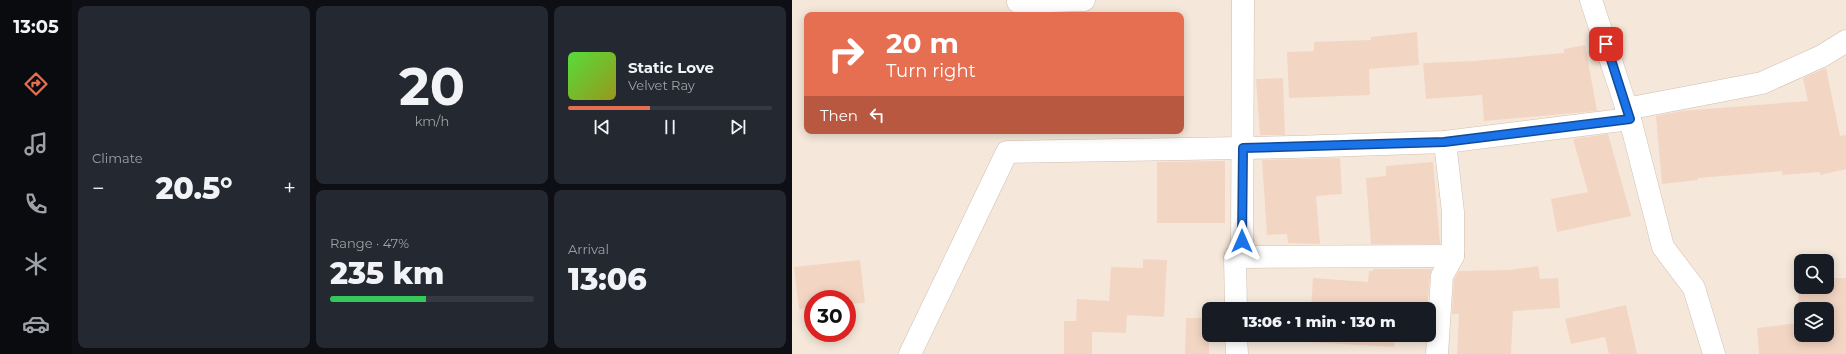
<!DOCTYPE html>
<meta charset="utf-8">
<style>
:root{--surface:#171b24;--page:#242831;--text:#f1f3f6;--muted:#9ea1a6;--line:#363941;--accent:#e76f51}
body{margin:0;font-family:Montserrat,sans-serif;background:var(--page);color:var(--text);height:100vh;display:flex;flex-direction:column;font-size:15px;white-space:nowrap}
*{box-sizing:border-box;margin:0}
p{font-size:13px;color:var(--muted)}
.icon{flex:none;width:22px;height:22px;fill:none;stroke:currentColor;stroke-width:2;stroke-linecap:round;stroke-linejoin:round}
.map{position:relative;flex:1;overflow:hidden}
.sheet{display:flex;flex-direction:column;gap:6px;padding:6px;background:#0d0f14;width:720px}
.sheet>*{flex:none}
.top-card{position:absolute;left:12px;top:12px;width:380px;height:122px;border-radius:8px;box-shadow:0 2px 10px #0003;background:#e76f51;color:#fff;overflow:hidden}
.controls{position:absolute;left:1002px;top:254px;display:grid;gap:8px}
.controls a{display:grid;place-items:center;width:40px;height:40px;border-radius:8px;background:var(--surface);box-shadow:0 2px 10px #0003;font-size:20px}
.speed{position:absolute;left:12px;top:290px;display:flex;gap:8px;font-size:20px;font-weight:700;text-align:center}
.speed>*{display:grid;place-content:center;width:52px;height:52px;border-radius:50%;background:var(--surface);box-shadow:0 2px 10px #0003;line-height:1}
.speed .limit{border:6px solid #d22;background:#fff;color:#111}
.pin{position:absolute;display:grid;place-items:center;width:34px;height:34px;color:#fff;margin:-17px;border-radius:8px;box-shadow:0 2px 6px #0006}
.me{position:absolute;width:44px;margin:-22px;rotate:0deg;stroke-linejoin:round;filter:drop-shadow(0 0 3px #0008)}
.turn{display:flex;align-items:center;gap:14px;height:84px;padding:0 16px;font-size:18px}
.turn .icon{width:52px;height:52px;stroke-width:2.5}
.turn b{display:block;font-size:28px;line-height:34px}
.then{display:flex;align-items:center;height:38px;padding:0 16px;background:#0003;gap:8px;font-size:15px}
.big{font-size:30px;font-weight:800;line-height:1.1}
.sheet .tile{flex:1;display:flex;flex-direction:column;justify-content:center;gap:6px;min-width:0;padding:0 14px;border-radius:8px;background:var(--page)}
.sheet .dial{align-items:center;gap:0}
.dial b{font-size:52px;line-height:1}
.song{display:flex;align-items:center;gap:12px}
.cover{width:48px;height:48px;border-radius:6px;background:linear-gradient(135deg,hsl(110 70% 55%),hsl(60 70% 35%))}
.played{height:4px;border-radius:2px;background:linear-gradient(90deg,var(--accent) 40%,var(--line) 40%)}
.keys{display:flex;justify-content:space-around;direction:ltr}
.heat{display:flex;justify-content:space-between;align-items:center;font-size:22px;direction:ltr}
.charge{height:6px;border-radius:3px;background:linear-gradient(90deg,#34c759 47%,var(--line) 0)}
.sheet .tiles{flex:1;display:grid;gap:6px;grid-template-columns:repeat(3,1fr)}
.tile:first-child{grid-row:span 2}
.trip{position:absolute;left:410px;top:302px;width:234px;height:40px;border-radius:8px;background:var(--surface);box-shadow:0 2px 10px #0003;font-weight:800;line-height:40px;text-align:center}
main{display:flex;flex:1;min-height:0}
.tabs{display:flex;flex-direction:column;width:72px;justify-content:space-around;align-items:center;background:#090b0e;color:var(--muted)}
.tabs .icon{width:28px;height:28px}
.tabs .active{color:var(--accent)}
.tabs b{font-size:18px;color:var(--text)}
.map>svg:first-child{display:block}
</style>
<main>
<nav class="tabs">
<b>13:05</b>
<svg class="icon active" aria-label="directions" viewBox="0 0 24 24"><path d="M12 3l9 9-9 9-9-9zM9 14v-3h6M13 9l2 2-2 2"/></svg>
<svg class="icon" aria-label="music" viewBox="0 0 24 24"><path d="M9 18V5l10-2v13"/><circle cx="6" cy="18" r="3"/><circle cx="16" cy="16" r="3"/></svg>
<svg class="icon" aria-label="phone" viewBox="0 0 24 24"><path d="M5 4h4l2 5-3 2q2 4 5 5l2-3 5 2v4C11 20 4 13 5 4z"/></svg>
<svg class="icon" aria-label="climate" viewBox="0 0 24 24"><path d="M12 3v18M4 7l16 10M4 17L20 7"/></svg>
<svg class="icon" aria-label="car" viewBox="0 0 24 24"><path d="M5 17H2v-5l4-1 3-4h7l3 4 3 1v5h-3M9 17h6M6 11h13"/><circle cx="7" cy="17" r="2"/><circle cx="17" cy="17" r="2"/></svg>
</nav>
<section class="sheet">
<div class="tiles">
<div class="tile"><p>Climate</p>
<div class="heat"><a>−</a><b class="big">20.5°</b><a>+</a></div>
</div>
<div class="tile dial"><b>20</b><p>km/h</p></div>
<div class="tile">
<div class="song"><i class="cover"></i><div><b>Static Love</b><p>Velvet Ray</p></div></div>
<div class="played"></div>
<div class="keys"><svg class="icon" aria-label="previous" viewBox="0 0 24 24"><path d="M18 5L8 12l10 7zM5 5v14"/></svg><svg class="icon" aria-label="pause" viewBox="0 0 24 24"><path d="M8 5v14M16 5v14"/></svg><svg class="icon" aria-label="next" viewBox="0 0 24 24"><path d="M6 5l10 7-10 7zM19 5v14"/></svg></div>
</div>
<div class="tile"><p>Range · 47%</p><b class="big">235 km</b><div class="charge"></div></div>
<div class="tile"><p>Arrival</p><b class="big">13:06</b></div>
</div>
</section>
<div class="map">
<svg width="1054" height="354" viewBox="0 0 1054 354">
<rect width="100%" height="100%" fill="#fdf6ec"/>
<!-- residential -->
<path fill="#f5e8da" fill-rule="evenodd" d="M0,0h1054v354h-1054zM15,15h374v116h-374zM1009,261h26v26h-26zM21,299h34v34h-34zM417,309h220v26h-220zM1009,309h26v26h-26z"/>
<!-- building -->
<g fill="#f3d5c3" fill-rule="evenodd">
<path d="M625,32l2,33 -50,4 1,26 -81,3 -2,-46 27,-1v-9l57,-2v-3z"/>
<path d="M793,45l12,66 -113,10 -2,-26 -56,4 -3,-36 51,-2 90,-8v-4z"/>
<path d="M1034,68l14,68 6,-1v34l-26,6v-3l-38,3v-4l-84,7v2l-36,4 -6,-68 25,-5 127,-10 -5,-23z"/>
<path d="M491,78l2,57h-25l-4,-56z"/>
<path d="M816,134l23,82 -74,16 -6,-33 37,-7 -15,-53z"/>
<path d="M548,158l2,36 -26,2 4,48 -32,-1 -1,-9 -20,1 -5,-75z"/>
<path d="M433,161v62h-68v-61z"/>
<path d="M641,162l7,82h-69l-5,-66 20,-2v-10z"/>
<path d="M351,259l24,1 -3,57 -37,-2 -1,18 -34,-1v22h-28v-33h12l1,-22 32,2 2,-34 32,1z"/>
<path d="M68,260l5,43 -18,1v-5h-34v9l-14,1 -5,-42z"/>
<path d="M746,266l2,13 18,-1 2,30 -47,3 -2,43h-54l2,-40h-7l2,-34 5,-9 50,-1z"/>
<path d="M581,269h59l-2,6 -3,34h-116l2,-31 55,4 1,-11h4z"/>
<path d="M1007,277h2v10h26v-9h19v76h-87l-2,-26 41,-5zM1009,309h26v26h-26z"/>
<path d="M834,305l11,49h-28l-4,-17 -34,7 -6,-25z"/>
<path d="M394,318h23v36h-24z"/>
<path d="M517,335h86l-1,12 -85,-5z"/>
</g>
<g fill="none" stroke-linecap="round" stroke-linejoin="round">
<!-- minor casing -->
<g stroke="#d1beb0" stroke-width="23">
<g id="minor">
<path d="M799,0l39,119 33,128 31,41 20,66"/>
<path d="M226,2l66,-2"/>
<path d="M834,109l136,-26 60,-27 24,-15"/>
<path d="M450,256l1,-256"/>
<path d="M444,309l-1,-52 218,-1"/>
<path d="M444,335l1,19"/>
<path d="M118,354l97,-202 287,-5 151,-5 185,-23"/>
<path d="M645,354l5,-78 11,-20v-44l-8,-70"/>
</g>
</g>
<!-- minor -->
<use href="#minor" stroke="#fff" stroke-width="22"/>
</g>
<g fill="none" stroke-linecap="round" stroke-linejoin="round">
<!-- route casing -->
<g stroke="#114b97" stroke-width="10">
<path id="route" d="M450,241l1,-93 201,-6 186,-23 -24,-75"/>
</g>
<!-- route -->
<use href="#route" stroke="#1a73e8" stroke-width="7"/>
</g>
</svg>
<div class="controls">
<a><svg class="icon" aria-label="search" viewBox="0 0 24 24"><circle cx="10" cy="10" r="6"/><path d="M15 15l6 6"/></svg></a>
<a><svg class="icon" aria-label="layers" viewBox="0 0 24 24"><path d="M12 4l9 5-9 5-9-5zM3 14l9 5 9-5"/></svg></a>
</div>
<div class="speed"><div class="limit">30</div></div>
<div class="pin" style="left:814px;top:44px;background:#d93025"><svg class="icon" aria-label="arrive" viewBox="0 0 24 24"><path d="M6 21V4h12l-3 4 3 4H6"/></svg></div>
<svg class="me" style="left:450px;top:241px" viewBox="-20 -20 40 40"><path d="M0-17L14 15 0 8-14 15z" fill="#1a73e8" stroke="#fff" stroke-width="4"/></svg>
<div class="trip">13:06 · 1 min · 130 m</div>
<div class="top-card">
<div class="turn"><svg class="icon" aria-label="right" viewBox="0 0 24 24"><path d="M7 20v-9h11M14 6l5 5-5 5"/></svg><div><b>20 m</b>Turn right</div></div>
<div class="then">Then<svg class="icon" aria-label="left" viewBox="0 0 24 24"><path d="M17 20v-9H6M10 6l-5 5 5 5"/></svg></div>
</div>
</div>
</main>
